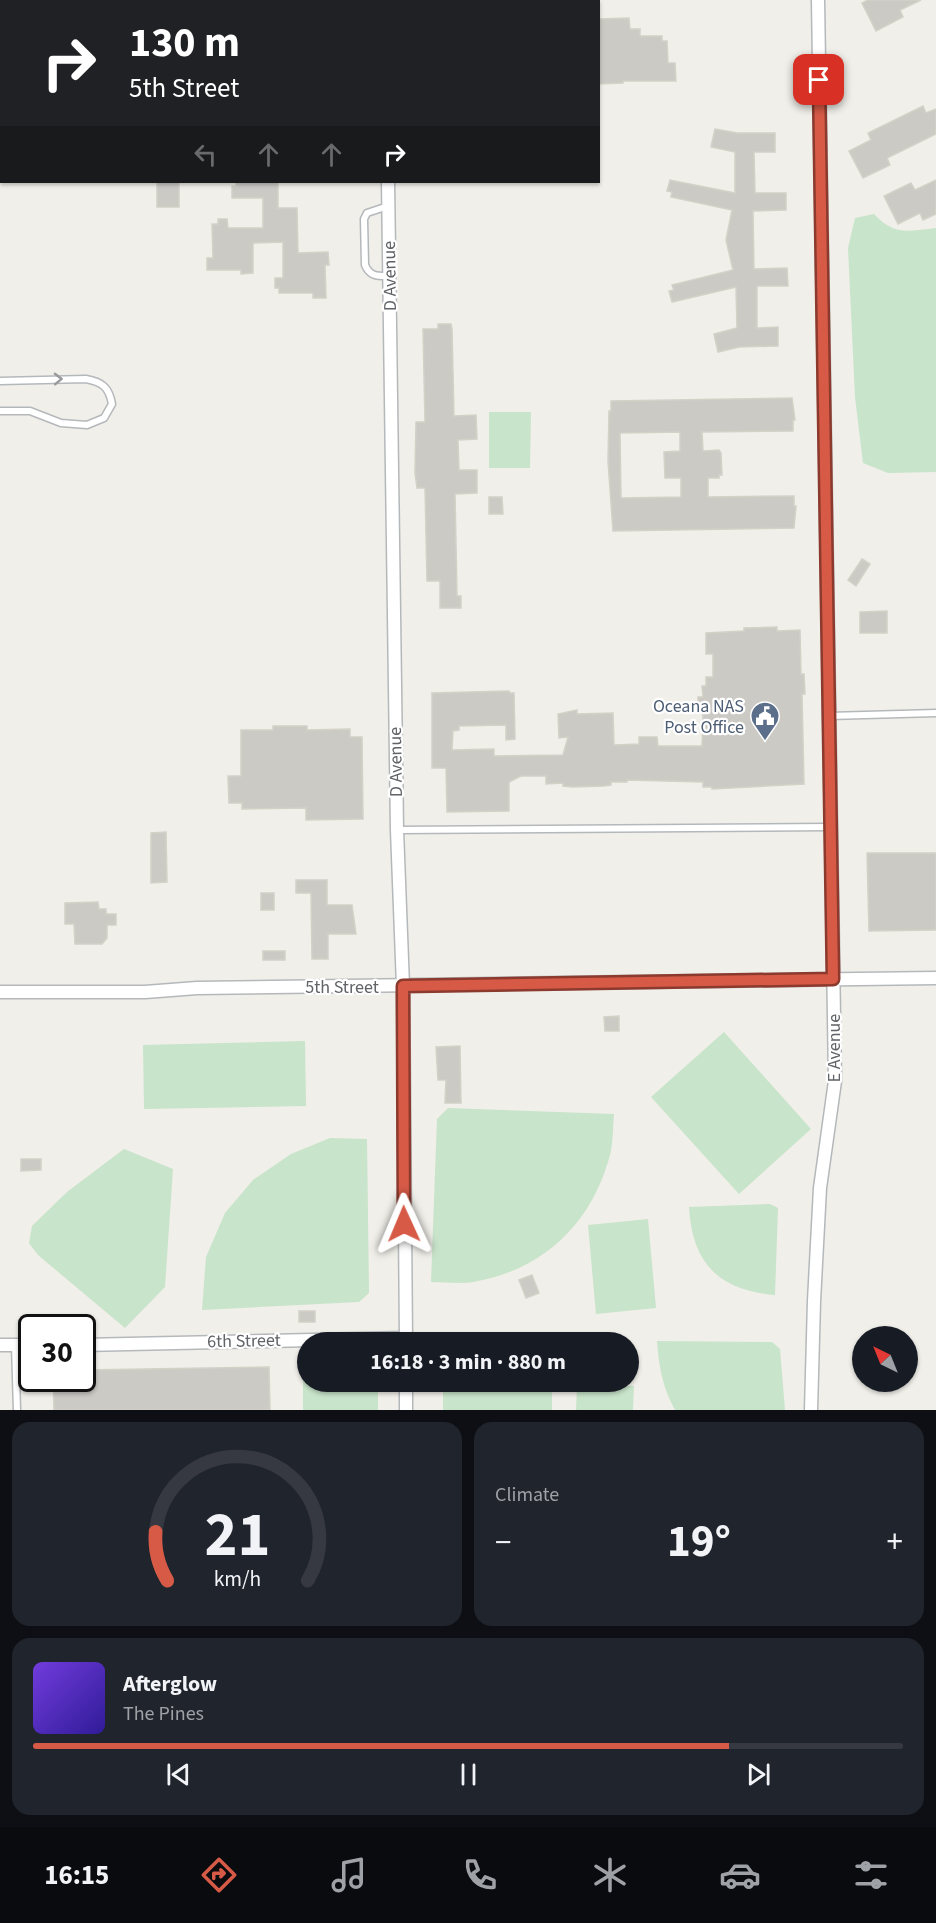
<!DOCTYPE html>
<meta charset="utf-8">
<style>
:root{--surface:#171b24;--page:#20242c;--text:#f1f3f6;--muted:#9ea1a6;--line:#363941;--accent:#d75a47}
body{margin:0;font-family:"Source Sans 3",sans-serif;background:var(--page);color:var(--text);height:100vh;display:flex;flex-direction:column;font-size:22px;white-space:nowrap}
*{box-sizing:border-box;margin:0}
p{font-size:20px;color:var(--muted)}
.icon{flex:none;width:33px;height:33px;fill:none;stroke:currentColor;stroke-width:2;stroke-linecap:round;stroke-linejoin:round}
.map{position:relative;height:1410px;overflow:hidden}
.side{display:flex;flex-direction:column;gap:12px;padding:12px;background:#0d0f14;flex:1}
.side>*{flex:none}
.guide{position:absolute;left:0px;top:0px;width:600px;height:183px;box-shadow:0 2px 4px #0004;background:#202124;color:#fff;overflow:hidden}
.needle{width:39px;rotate:317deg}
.tools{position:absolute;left:852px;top:1326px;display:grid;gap:12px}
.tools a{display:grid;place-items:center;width:66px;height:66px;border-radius:50%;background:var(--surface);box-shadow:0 2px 4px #0004;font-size:30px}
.speed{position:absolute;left:18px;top:1314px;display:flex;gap:12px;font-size:30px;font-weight:700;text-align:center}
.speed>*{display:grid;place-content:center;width:78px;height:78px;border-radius:50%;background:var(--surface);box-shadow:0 2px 4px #0004;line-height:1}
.speed .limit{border:3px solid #111;border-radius:9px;background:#fff;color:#111}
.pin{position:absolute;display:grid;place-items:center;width:51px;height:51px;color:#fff;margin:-26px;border-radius:12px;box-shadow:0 3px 9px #0006}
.me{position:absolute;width:66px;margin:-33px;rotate:359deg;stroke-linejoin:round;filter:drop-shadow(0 0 4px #0008)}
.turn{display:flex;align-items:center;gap:21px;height:126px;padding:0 30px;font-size:27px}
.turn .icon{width:78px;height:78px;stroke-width:2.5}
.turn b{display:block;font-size:42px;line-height:51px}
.lanes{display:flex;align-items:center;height:57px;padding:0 30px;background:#0003;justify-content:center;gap:30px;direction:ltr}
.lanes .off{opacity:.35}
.big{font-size:45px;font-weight:700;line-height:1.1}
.side .card{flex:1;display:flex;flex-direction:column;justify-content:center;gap:9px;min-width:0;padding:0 21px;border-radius:18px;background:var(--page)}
.side .dial{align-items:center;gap:0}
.dial svg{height:156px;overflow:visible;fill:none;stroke:var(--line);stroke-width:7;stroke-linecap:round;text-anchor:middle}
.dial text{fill:var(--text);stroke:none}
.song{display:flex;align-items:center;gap:18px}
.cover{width:72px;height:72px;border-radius:9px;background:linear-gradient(135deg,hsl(260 70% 55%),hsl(250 70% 35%))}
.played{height:6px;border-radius:3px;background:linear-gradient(90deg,var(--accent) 80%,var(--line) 80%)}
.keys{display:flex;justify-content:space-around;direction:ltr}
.heat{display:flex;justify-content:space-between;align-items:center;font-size:33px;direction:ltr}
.side .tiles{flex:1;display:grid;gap:12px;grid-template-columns:1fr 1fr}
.card:last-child{grid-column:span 2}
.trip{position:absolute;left:297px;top:1332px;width:342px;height:60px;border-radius:30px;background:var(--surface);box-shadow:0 2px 4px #0004;font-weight:700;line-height:60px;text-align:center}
.dock{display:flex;height:96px;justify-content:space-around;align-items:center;background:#090b0e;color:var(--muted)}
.dock .icon{width:42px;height:42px}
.dock .selected{color:var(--accent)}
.dock b{font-size:27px;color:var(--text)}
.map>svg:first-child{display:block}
</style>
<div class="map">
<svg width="936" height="1410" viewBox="0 0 936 1410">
<rect width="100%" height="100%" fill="#f0efe9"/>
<!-- green -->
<g fill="#c8e4ca">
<path d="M874,214c20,22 35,17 62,14v244l-48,1 -25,-10 -8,-66 -7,-149 7,-30z"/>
<path d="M489,412h42l-1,56h-41z"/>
<path d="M724,1032l87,97 -72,65 -88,-97z"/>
<path d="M305,1041l1,65 -162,3 -1,-64z"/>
<path d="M448,1108l166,6c-1,12 -1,25 -3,37 -17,70 -66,119 -138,131 -13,2 -29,0 -42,0l6,-163z"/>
<path d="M330,1138l37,1 2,154 -10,9 -157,8 4,-53 19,-44 28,-33 38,-26z"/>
<path d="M124,1149l49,20 -8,118 -40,41 -87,-73 -9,-12 3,-17 35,-34z"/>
<path d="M770,1204l8,4 -3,87c-57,-5 -83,-32 -86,-88z"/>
<path d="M648,1219l8,89 -60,6 -8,-89z"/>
<path d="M657,1341l115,1 8,7 5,61h-110c-13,-24 -16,-43 -18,-69z"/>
<path d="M303,1373h4l1,9h70v28h-75z"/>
<rect x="443" y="1382" width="109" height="28"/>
<path d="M577,1385l57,1 -1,24h-57z"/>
</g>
<!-- building -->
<g fill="#cccac5" stroke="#d4d1c7" stroke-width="1.5" fill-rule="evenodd">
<path d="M868,0h53l-21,10 3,7 -27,14 -14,-28z"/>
<path d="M629,18l1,11h10v7h22v5h5l1,22h7l1,18h-53v2l-25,1 1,-65z"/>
<path d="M923,106l3,7 10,-4v25l-49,24 3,7 -27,13 -14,-27 22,-11 -3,-7z"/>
<path d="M715,129l22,4h38v19h-21l1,41h31v17l-33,1 1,58 33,-1 1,18h-31v42l21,-1v19l-39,1 -21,5 -4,-18 23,-6 -1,-41 -64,15 -3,-11 5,-1 -2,-5 61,-15 -7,-30 6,-30 -61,-13 1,-5 -5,-1 3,-11 65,13v-41l-24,-5z"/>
<path d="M936,180v34l-13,6 -3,-7 -22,11 -14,-28 27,-13 4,7z"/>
<rect x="157" y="182" width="22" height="25"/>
<path d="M236,182h42v26h19l1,45 30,-1 1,13h-4l1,33h-13v-5h-34v-5h-4v-10h8v-36l-30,1v30l-12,1v-4h-34v-12h6l-1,-34h6v-5h9l1,9h35v-30h-31v-12h4z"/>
<path d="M438,324h13l1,5 2,87 22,-1 1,24 -19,1 1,30h18v23l-22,1 2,102h4v12h-21v-27h-13l-2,-93h-8l-2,-15 1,-51h9l-2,-93h15z"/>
<path d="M792,398l3,22h-2v11l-91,1 1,19 16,-1 2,3 1,22h-3v3h-11v19l86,-1v10h2l-2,22 -181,3 -5,-70 1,-50h2v-10zM680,432v19l-16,1 1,26h16v19l-60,1 -1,-65z"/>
<path d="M489,497h13l1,17h-14z"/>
<path d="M862,559l8,5 -14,22 -8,-6z"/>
<path d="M887,611v22h-27v-21z"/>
<path d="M777,627v4l23,-1 1,44h3l1,20h-3l2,90 -92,5v-2h-9v-5l-76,-2v2h-16v3l-7,1 -32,1 -9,-1v-3l-17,1v-8h-25l-12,6v29l-62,1 -1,-44h-14v-75l77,-2 1,2h4l1,46 -9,1v-15l-47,1v4l-6,1 -1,19 42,-1v7l69,-1 5,-18 -9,1 -1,-24 19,-4v4l36,-1 1,32 25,-1v-7h18l1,9h44l1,-27 -1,-11h-4v-11h5l-1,-11h4v-9h7v-23h-7v-21l38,-2v-3z"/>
<path d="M273,726h34v4l43,-1v8h12l1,82 -57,1v-12l-64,1v-6h-13l-1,-27h13v-46h32z"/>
<path d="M166,832l1,50 -16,1v-50z"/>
<path d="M867,853h69v77l-67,1z"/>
<path d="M296,880h31v25h25l4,29h-28v25h-16l-1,-66h-15z"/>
<rect x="261" y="893" width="13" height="17"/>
<path d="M98,902l1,7h7v5h10v11h-9v13l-5,6h-27l-1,-20h-9v-21z"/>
<rect x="263" y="951" width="22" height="9"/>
<path d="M619,1016v15h-14l-1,-14z"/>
<path d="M460,1046l1,57h-16l1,-23h-8l-2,-33z"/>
<path d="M21,1159h20v11l-20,1z"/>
<path d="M532,1275l7,18 -13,5 -7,-18z"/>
<rect x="299" y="1311" width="16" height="11"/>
<path d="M269,1367l1,43h-216l-1,-32h29v-8z"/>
</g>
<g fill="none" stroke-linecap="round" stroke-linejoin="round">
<!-- service casing -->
<g stroke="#b5b8bb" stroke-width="9">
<g id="service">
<path d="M388,206l-21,7 -3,6 1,46c5,12 13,11 25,11"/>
<path d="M0,381l86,-2c16,3 23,8 26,25l-8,14 -17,7 -26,-2 -31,-12h-30"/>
<path d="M829,716l107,-3"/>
<path d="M397,830l434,-3"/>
<path d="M15,1345l2,65"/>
</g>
</g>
<!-- minor casing -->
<g stroke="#b5b8bb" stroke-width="15">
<g id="minor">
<path d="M386,0v2"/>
<path d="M388,182l9,648 6,156 3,356"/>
<path d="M0,992h145l52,-4 739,-10"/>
<path d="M0,1345h32"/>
<path d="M82,1345l324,-7"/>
<path d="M406,1382v28"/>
<path d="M811,1410l3,-109 6,-113 15,-107 -17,-1081"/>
</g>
</g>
<!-- service -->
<use href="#service" stroke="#fff" stroke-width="6"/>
<!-- minor -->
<use href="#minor" stroke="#fff" stroke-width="12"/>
</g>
<!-- one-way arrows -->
<defs><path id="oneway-chevron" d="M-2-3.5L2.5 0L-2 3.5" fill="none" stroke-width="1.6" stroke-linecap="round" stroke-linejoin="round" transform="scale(1.5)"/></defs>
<use stroke="#989a9c" href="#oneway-chevron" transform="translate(58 379) rotate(-1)"/>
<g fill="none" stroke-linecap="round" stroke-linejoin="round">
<!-- route casing -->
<g stroke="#8c3a2e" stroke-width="15">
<path id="route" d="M404,1224l-1,-238 430,-7 -14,-899"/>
</g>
<!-- route -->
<use href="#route" stroke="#d75a47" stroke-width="10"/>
</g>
<!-- icons -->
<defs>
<g id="civic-pin" transform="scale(1.5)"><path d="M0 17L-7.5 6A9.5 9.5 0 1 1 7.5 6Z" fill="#5c6f8a" stroke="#fff"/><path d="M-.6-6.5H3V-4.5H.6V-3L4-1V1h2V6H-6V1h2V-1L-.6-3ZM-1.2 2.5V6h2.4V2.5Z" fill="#fff"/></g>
</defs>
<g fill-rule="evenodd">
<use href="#civic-pin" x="765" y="716"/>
</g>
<g text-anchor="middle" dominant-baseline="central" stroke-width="4.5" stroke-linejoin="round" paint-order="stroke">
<!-- street labels -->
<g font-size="18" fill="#606367" stroke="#fff">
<text transform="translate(390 276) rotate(-91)">D Avenue</text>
<text transform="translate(396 762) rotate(-91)">D Avenue</text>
<text x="342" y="987">5th Street</text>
<text transform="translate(834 1048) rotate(-90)">E Avenue</text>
<text transform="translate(244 1341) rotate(-1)">6th Street</text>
</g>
<!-- service labels -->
<g font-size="18" fill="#4e5e75" stroke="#fff" text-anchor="end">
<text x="744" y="706">Oceana NAS<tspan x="744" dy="21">Post Office</tspan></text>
</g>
</g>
</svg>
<div class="tools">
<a><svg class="needle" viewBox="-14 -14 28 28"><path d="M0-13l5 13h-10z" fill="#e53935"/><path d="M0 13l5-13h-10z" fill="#9ea1a6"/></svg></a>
</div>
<div class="speed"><div class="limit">30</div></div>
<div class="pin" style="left:819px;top:80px;background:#d93025"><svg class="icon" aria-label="arrive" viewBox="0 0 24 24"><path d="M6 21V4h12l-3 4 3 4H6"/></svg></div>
<svg class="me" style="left:404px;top:1224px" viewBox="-20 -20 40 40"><path d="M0-17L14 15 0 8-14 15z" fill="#d75a47" stroke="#fff" stroke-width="4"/></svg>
<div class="trip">16:18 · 3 min · 880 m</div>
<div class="guide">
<div class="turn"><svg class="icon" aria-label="right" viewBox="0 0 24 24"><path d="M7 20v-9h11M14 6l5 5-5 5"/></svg><div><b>130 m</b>5th Street</div></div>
<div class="lanes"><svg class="icon off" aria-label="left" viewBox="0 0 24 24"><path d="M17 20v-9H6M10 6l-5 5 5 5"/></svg><svg class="icon off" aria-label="ahead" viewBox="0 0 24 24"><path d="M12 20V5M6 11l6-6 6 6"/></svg><svg class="icon off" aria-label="ahead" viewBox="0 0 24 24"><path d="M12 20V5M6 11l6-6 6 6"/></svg><svg class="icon" aria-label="right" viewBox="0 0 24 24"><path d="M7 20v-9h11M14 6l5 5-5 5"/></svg></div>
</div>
</div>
<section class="side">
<div class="tiles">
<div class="card dial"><svg viewBox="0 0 100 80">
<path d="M14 69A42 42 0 1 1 86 69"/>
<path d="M14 69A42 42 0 0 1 8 44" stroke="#d75a47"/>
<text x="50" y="56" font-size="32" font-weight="700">21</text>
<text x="50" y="72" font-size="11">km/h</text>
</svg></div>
<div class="card"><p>Climate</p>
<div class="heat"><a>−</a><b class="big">19°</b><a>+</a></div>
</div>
<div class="card">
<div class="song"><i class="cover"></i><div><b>Afterglow</b><p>The Pines</p></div></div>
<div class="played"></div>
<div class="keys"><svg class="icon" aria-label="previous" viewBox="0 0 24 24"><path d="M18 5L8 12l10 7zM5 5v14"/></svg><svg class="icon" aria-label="pause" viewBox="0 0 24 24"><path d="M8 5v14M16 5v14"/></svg><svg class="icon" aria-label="next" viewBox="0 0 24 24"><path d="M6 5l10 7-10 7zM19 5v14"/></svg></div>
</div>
</div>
</section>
<nav class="dock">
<b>16:15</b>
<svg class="icon selected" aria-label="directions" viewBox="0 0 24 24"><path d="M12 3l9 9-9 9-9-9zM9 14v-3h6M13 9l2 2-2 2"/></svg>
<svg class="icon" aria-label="music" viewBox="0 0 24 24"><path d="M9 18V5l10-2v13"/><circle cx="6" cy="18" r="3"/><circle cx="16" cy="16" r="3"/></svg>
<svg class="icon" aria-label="phone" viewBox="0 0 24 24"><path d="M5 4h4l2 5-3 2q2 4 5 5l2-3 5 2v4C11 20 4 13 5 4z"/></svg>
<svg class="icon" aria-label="climate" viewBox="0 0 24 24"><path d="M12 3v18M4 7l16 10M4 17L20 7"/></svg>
<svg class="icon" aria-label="car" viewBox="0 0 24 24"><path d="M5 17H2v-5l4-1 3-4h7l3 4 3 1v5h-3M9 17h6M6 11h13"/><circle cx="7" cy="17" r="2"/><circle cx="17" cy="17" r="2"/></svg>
<svg class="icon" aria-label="filters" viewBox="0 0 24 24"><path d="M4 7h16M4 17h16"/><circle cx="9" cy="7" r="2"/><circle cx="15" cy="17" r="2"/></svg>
</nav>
